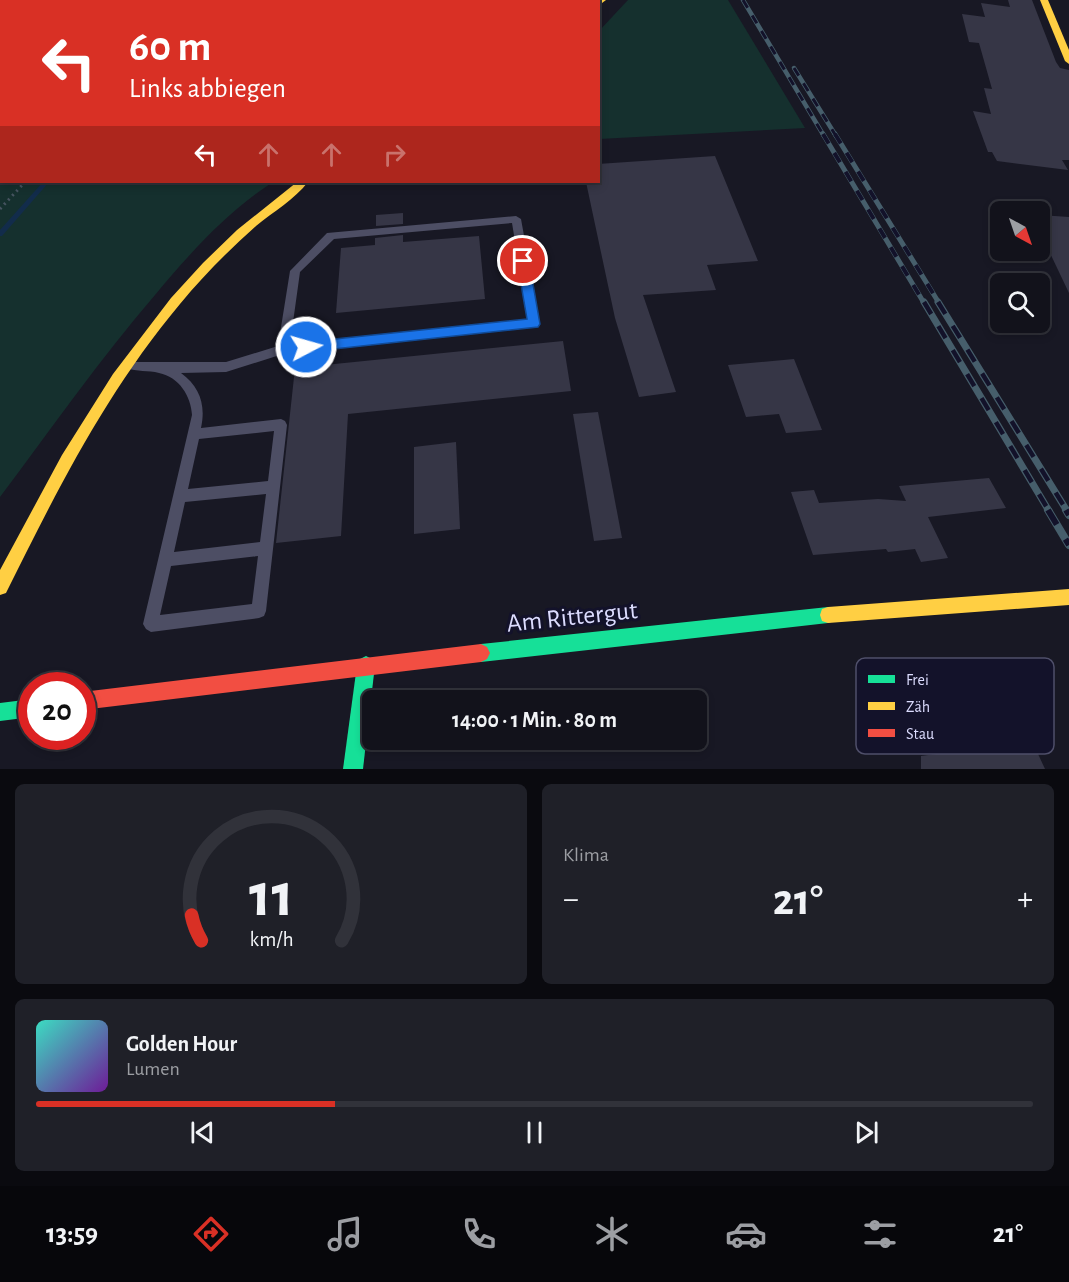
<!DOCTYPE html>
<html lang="de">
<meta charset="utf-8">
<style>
:root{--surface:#12121b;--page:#1f2028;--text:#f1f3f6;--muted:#9c9ea3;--line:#31323a;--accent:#d93025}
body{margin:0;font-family:"Alegreya Sans",sans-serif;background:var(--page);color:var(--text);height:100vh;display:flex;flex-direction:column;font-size:22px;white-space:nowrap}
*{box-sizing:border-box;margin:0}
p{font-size:20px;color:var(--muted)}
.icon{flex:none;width:33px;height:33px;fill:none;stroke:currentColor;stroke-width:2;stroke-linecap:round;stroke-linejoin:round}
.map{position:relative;height:769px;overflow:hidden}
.panel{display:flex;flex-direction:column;gap:15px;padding:15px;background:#0a0a0f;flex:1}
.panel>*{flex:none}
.top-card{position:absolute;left:0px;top:0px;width:600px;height:183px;box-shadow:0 3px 9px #0003,0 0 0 2px var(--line);background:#d93025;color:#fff;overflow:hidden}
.needle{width:39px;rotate:140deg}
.buttons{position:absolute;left:990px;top:201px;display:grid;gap:12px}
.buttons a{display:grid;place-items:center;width:60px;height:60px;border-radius:9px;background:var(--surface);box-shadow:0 3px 9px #0003,0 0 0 2px var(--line);font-size:30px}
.speed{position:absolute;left:18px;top:672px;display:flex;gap:12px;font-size:30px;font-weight:700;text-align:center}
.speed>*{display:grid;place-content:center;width:78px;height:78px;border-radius:50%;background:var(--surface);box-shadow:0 3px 9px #0003,0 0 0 2px var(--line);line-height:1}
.speed .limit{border:9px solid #d22;background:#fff;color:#111}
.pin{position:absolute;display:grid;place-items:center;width:51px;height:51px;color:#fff;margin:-26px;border:3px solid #fff;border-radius:50%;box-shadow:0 2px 6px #0007}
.me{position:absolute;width:66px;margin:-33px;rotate:84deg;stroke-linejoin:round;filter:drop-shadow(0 0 4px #0008)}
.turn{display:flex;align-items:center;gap:21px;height:126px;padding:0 30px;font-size:27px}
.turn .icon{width:78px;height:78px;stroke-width:2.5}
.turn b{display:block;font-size:42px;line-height:51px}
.lanes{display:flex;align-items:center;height:57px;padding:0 30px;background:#0003;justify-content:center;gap:30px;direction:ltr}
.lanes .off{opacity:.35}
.big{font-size:45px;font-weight:700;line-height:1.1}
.panel .tile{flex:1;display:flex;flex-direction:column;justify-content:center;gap:9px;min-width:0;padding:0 21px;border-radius:9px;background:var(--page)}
.panel .dial{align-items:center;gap:0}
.dial svg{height:156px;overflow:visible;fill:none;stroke:var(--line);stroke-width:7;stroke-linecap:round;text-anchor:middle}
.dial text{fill:var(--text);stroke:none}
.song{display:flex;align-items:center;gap:18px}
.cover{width:72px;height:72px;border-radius:9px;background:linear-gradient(135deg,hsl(170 70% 55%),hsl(280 70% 35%))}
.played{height:6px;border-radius:3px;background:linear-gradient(90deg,var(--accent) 30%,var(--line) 30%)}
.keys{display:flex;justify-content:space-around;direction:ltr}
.heat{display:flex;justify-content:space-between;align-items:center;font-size:33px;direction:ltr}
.panel .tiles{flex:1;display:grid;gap:15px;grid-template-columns:1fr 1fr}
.tile:last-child{grid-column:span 2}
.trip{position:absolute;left:362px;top:690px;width:345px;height:60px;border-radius:9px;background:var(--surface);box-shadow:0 3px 9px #0003,0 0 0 2px var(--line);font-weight:700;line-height:60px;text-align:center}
.menu{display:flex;height:96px;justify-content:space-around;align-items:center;background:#07070b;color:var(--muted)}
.menu .icon{width:42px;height:42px}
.menu .active{color:var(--accent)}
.menu b{font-size:27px;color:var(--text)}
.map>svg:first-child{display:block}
</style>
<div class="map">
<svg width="1069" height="769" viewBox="0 0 1069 769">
<rect width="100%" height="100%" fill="#181824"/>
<!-- green -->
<g fill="#15302e">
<path d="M0,0h581l-579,2v180h271c-46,30 -83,71 -118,113 -55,64 -104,134 -155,202z"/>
<path d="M628,0h100l77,128 -206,11v-108z"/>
</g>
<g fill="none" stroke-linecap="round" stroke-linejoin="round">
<!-- stream -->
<g fill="#122c4b" fill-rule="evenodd">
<path d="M84,0h4l1,2h-4z"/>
<path d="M250,0h5l-1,2h-5z"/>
<path d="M43,182h6l-47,54h-2v-6z"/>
</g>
</g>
<!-- building -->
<g fill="#363646">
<path d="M1008,0h24l24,62 4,6 9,2v90h-7l6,10 -71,-9 -5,-9h-4l-15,-41 18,3 -7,-26 8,1 -13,-46 -10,-1 -7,-28 23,3 -4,-14 29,4z"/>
<path d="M715,156l43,105 -51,4 9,25 -73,5 33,97 -37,5 -24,-79 -29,-136h12v-18z"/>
<path d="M403,213v11l-27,2v-11z"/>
<path d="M1040,215l29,2v76l-29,-61z"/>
<path d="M403,235v7l76,-6 6,63 -149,14 5,-65 34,-3v-7z"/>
<path d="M563,341l8,50 -223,23 -7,122 -65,7 19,-175z"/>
<path d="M794,359l28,71 -36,3 -7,-19 -33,3 -18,-52z"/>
<path d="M598,412l24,126 -28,3 -21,-127z"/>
<path d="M456,442l4,87 -46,5v-87z"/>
<path d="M989,478l17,30 -78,9 20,41 -27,4 -6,-13 -27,3 -2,-3 -73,6 -22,-63 23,-2 5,13 59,-4 28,2 -7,-15z"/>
<path d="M1032,741l13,28h-124v-13z"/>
</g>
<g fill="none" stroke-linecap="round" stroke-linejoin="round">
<!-- path -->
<path stroke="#465460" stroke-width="3" stroke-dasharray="2 4" stroke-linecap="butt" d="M0,209l25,-27"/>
<!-- lane -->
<path fill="#4d4e64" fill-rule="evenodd" d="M516,216l5,3 19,105 -2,3 -255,27 -57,18 -45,1c19,14 25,32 20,55l80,-9 4,2 2,4 -21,186 -2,5 -5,2 -108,14 -5,-3 -3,-5 49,-209c-1,-19 -13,-38 -33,-42 -11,-3 -22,-1 -33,-5l-2,-3 2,-3h100l52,-16 12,-75 37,-38zM512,223l16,97 -238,24 10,-72 34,-33zM274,431l-6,50 -80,8 11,-50zM266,494l-6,48 -86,10 11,-50zM258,556l-6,48 -92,11 11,-49z"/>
<!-- fast -->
<g fill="#16e098" fill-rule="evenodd">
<path d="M828,607l6,2 2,6 -2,6 -6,2 -347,39 -6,-3 -3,-6 3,-6 6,-3z"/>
<path d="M366,656l6,3 3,6 -12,104h-20l14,-104 3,-6z"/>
<path d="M32,699v18l-32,4v-18z"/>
</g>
<!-- slow -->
<g fill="#ffcf43" fill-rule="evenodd">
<path d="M597,0h9l-8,6v-4h-2z"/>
<path d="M1040,0h8l21,50v14l-4,-3z"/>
<path d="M297,182h11c-13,17 -35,30 -52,44 -27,24 -53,50 -76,78 -73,87 -124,188 -174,289l-6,2v-25l62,-115 51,-81 58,-76 32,-35 34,-33z"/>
<path d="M1069,589v16l-241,18 -6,-2 -2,-6 2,-6 6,-2z"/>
</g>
<!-- jam -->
<path fill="#f24e42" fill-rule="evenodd" d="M481,644l6,3 3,6 -3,6 -6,3 -399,48v-18z"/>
<!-- rail-far3 casing -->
<g stroke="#465e6b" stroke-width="4.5">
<g id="rail-far3">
<path d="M743,0l81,136"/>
<path d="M794,68l42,68"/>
</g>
</g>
<!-- rail-far2 casing -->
<g stroke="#465e6b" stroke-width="5">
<g id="rail-far2">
<path d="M823,134l101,169"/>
<path d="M835,134l104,169"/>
</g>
</g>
<!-- rail-far1 casing -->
<g stroke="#465e6b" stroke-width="7">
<g id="rail-far1">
<path d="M924,302l125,209"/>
<path d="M938,302l129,209"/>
</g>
</g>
<!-- rail casing -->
<g stroke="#465e6b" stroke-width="8">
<g id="rail">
<path d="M1048,510l21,35"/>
<path d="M1066,510l3,5"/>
</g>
</g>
<!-- rail-far3 -->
<use href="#rail-far3" stroke="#13122a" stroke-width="3" stroke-dasharray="9" stroke-linecap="butt"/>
<!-- rail-far2 -->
<use href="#rail-far2" stroke="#13122a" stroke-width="4" stroke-dasharray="11" stroke-linecap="butt"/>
<!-- rail-far1 -->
<use href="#rail-far1" stroke="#13122a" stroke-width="4.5" stroke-dasharray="14" stroke-linecap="butt"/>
<!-- rail -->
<use href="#rail" stroke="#13122a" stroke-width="6" stroke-dasharray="17" stroke-linecap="butt"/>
</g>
<!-- route -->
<path fill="#1a73e8" stroke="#114b97" stroke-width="1.5" d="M523,257l6,4 11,63 -2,3 -232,25 -7,-5 7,-5 221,-23 -10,-58z"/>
<g text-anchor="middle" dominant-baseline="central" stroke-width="6" stroke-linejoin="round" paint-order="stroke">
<!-- near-street labels -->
<g font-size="26" fill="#dcdcfe" stroke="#13122a">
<text transform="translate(572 617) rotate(-6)">Am Rittergut</text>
</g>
</g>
<!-- legend -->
<rect x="856" y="658" width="198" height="96" rx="9" fill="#13122a" stroke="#4f4f6a" stroke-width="1.5"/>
<rect x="868" y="675" width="27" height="8" fill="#16e098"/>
<rect x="868" y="702" width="27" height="8" fill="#ffcf43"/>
<rect x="868" y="729" width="27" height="8" fill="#f24e42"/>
<g font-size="16" fill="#dcdcfe">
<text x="906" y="685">Frei</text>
<text x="906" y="712">Zäh</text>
<text x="906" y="739">Stau</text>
</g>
</svg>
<div class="buttons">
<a><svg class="needle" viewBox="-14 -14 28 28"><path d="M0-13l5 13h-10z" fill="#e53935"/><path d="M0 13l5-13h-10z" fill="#9c9ea3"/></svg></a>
<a><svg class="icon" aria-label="search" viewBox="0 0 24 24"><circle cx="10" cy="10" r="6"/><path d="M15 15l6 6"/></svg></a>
</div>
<div class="speed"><div class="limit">20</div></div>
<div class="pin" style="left:523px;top:261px;background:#d93025"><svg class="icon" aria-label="arrive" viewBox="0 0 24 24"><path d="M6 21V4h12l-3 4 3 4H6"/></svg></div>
<svg class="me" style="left:306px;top:347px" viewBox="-20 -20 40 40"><circle r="17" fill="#1a73e8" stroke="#fff" stroke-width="3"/><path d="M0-11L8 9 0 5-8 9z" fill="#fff"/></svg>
<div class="trip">14:00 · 1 Min. · 80 m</div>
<div class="top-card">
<div class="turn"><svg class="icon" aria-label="left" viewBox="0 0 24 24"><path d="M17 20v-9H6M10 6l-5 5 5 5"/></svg><div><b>60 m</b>Links abbiegen</div></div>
<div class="lanes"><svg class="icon" aria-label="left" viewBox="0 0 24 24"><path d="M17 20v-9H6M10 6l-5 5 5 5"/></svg><svg class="icon off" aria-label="ahead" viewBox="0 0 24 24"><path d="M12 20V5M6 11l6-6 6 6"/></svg><svg class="icon off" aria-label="ahead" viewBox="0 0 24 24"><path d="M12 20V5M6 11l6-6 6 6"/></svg><svg class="icon off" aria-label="right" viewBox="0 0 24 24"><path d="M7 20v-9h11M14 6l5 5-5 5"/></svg></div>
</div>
</div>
<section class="panel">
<div class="tiles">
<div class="tile dial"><svg viewBox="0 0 100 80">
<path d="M14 69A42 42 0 1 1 86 69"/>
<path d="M14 69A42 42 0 0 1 9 56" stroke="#d93025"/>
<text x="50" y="56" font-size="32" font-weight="700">11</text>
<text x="50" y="72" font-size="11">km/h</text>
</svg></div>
<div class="tile"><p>Klima</p>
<div class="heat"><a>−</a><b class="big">21°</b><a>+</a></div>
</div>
<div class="tile">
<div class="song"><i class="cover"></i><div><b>Golden Hour</b><p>Lumen</p></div></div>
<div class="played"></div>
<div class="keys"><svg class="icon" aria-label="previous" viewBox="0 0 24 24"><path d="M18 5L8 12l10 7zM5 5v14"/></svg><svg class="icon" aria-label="pause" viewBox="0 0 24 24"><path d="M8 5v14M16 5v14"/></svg><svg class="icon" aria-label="next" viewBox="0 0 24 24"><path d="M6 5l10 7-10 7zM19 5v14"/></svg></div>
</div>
</div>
</section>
<nav class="menu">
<b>13:59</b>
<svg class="icon active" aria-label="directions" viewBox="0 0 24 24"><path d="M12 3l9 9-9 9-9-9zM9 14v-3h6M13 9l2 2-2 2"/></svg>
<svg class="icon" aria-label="music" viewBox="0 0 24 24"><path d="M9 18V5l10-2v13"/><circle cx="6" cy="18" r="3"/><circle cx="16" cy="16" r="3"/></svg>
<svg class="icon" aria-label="phone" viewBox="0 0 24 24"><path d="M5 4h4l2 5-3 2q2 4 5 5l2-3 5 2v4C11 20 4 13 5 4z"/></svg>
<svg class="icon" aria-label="climate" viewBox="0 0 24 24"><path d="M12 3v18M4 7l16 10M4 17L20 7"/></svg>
<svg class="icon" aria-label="car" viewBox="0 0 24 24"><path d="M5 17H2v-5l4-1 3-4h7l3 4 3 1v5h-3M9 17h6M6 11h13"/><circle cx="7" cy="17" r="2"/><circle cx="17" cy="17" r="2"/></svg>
<svg class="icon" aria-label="filters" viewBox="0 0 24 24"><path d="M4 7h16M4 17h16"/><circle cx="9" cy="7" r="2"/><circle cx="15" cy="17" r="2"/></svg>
<b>21°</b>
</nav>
